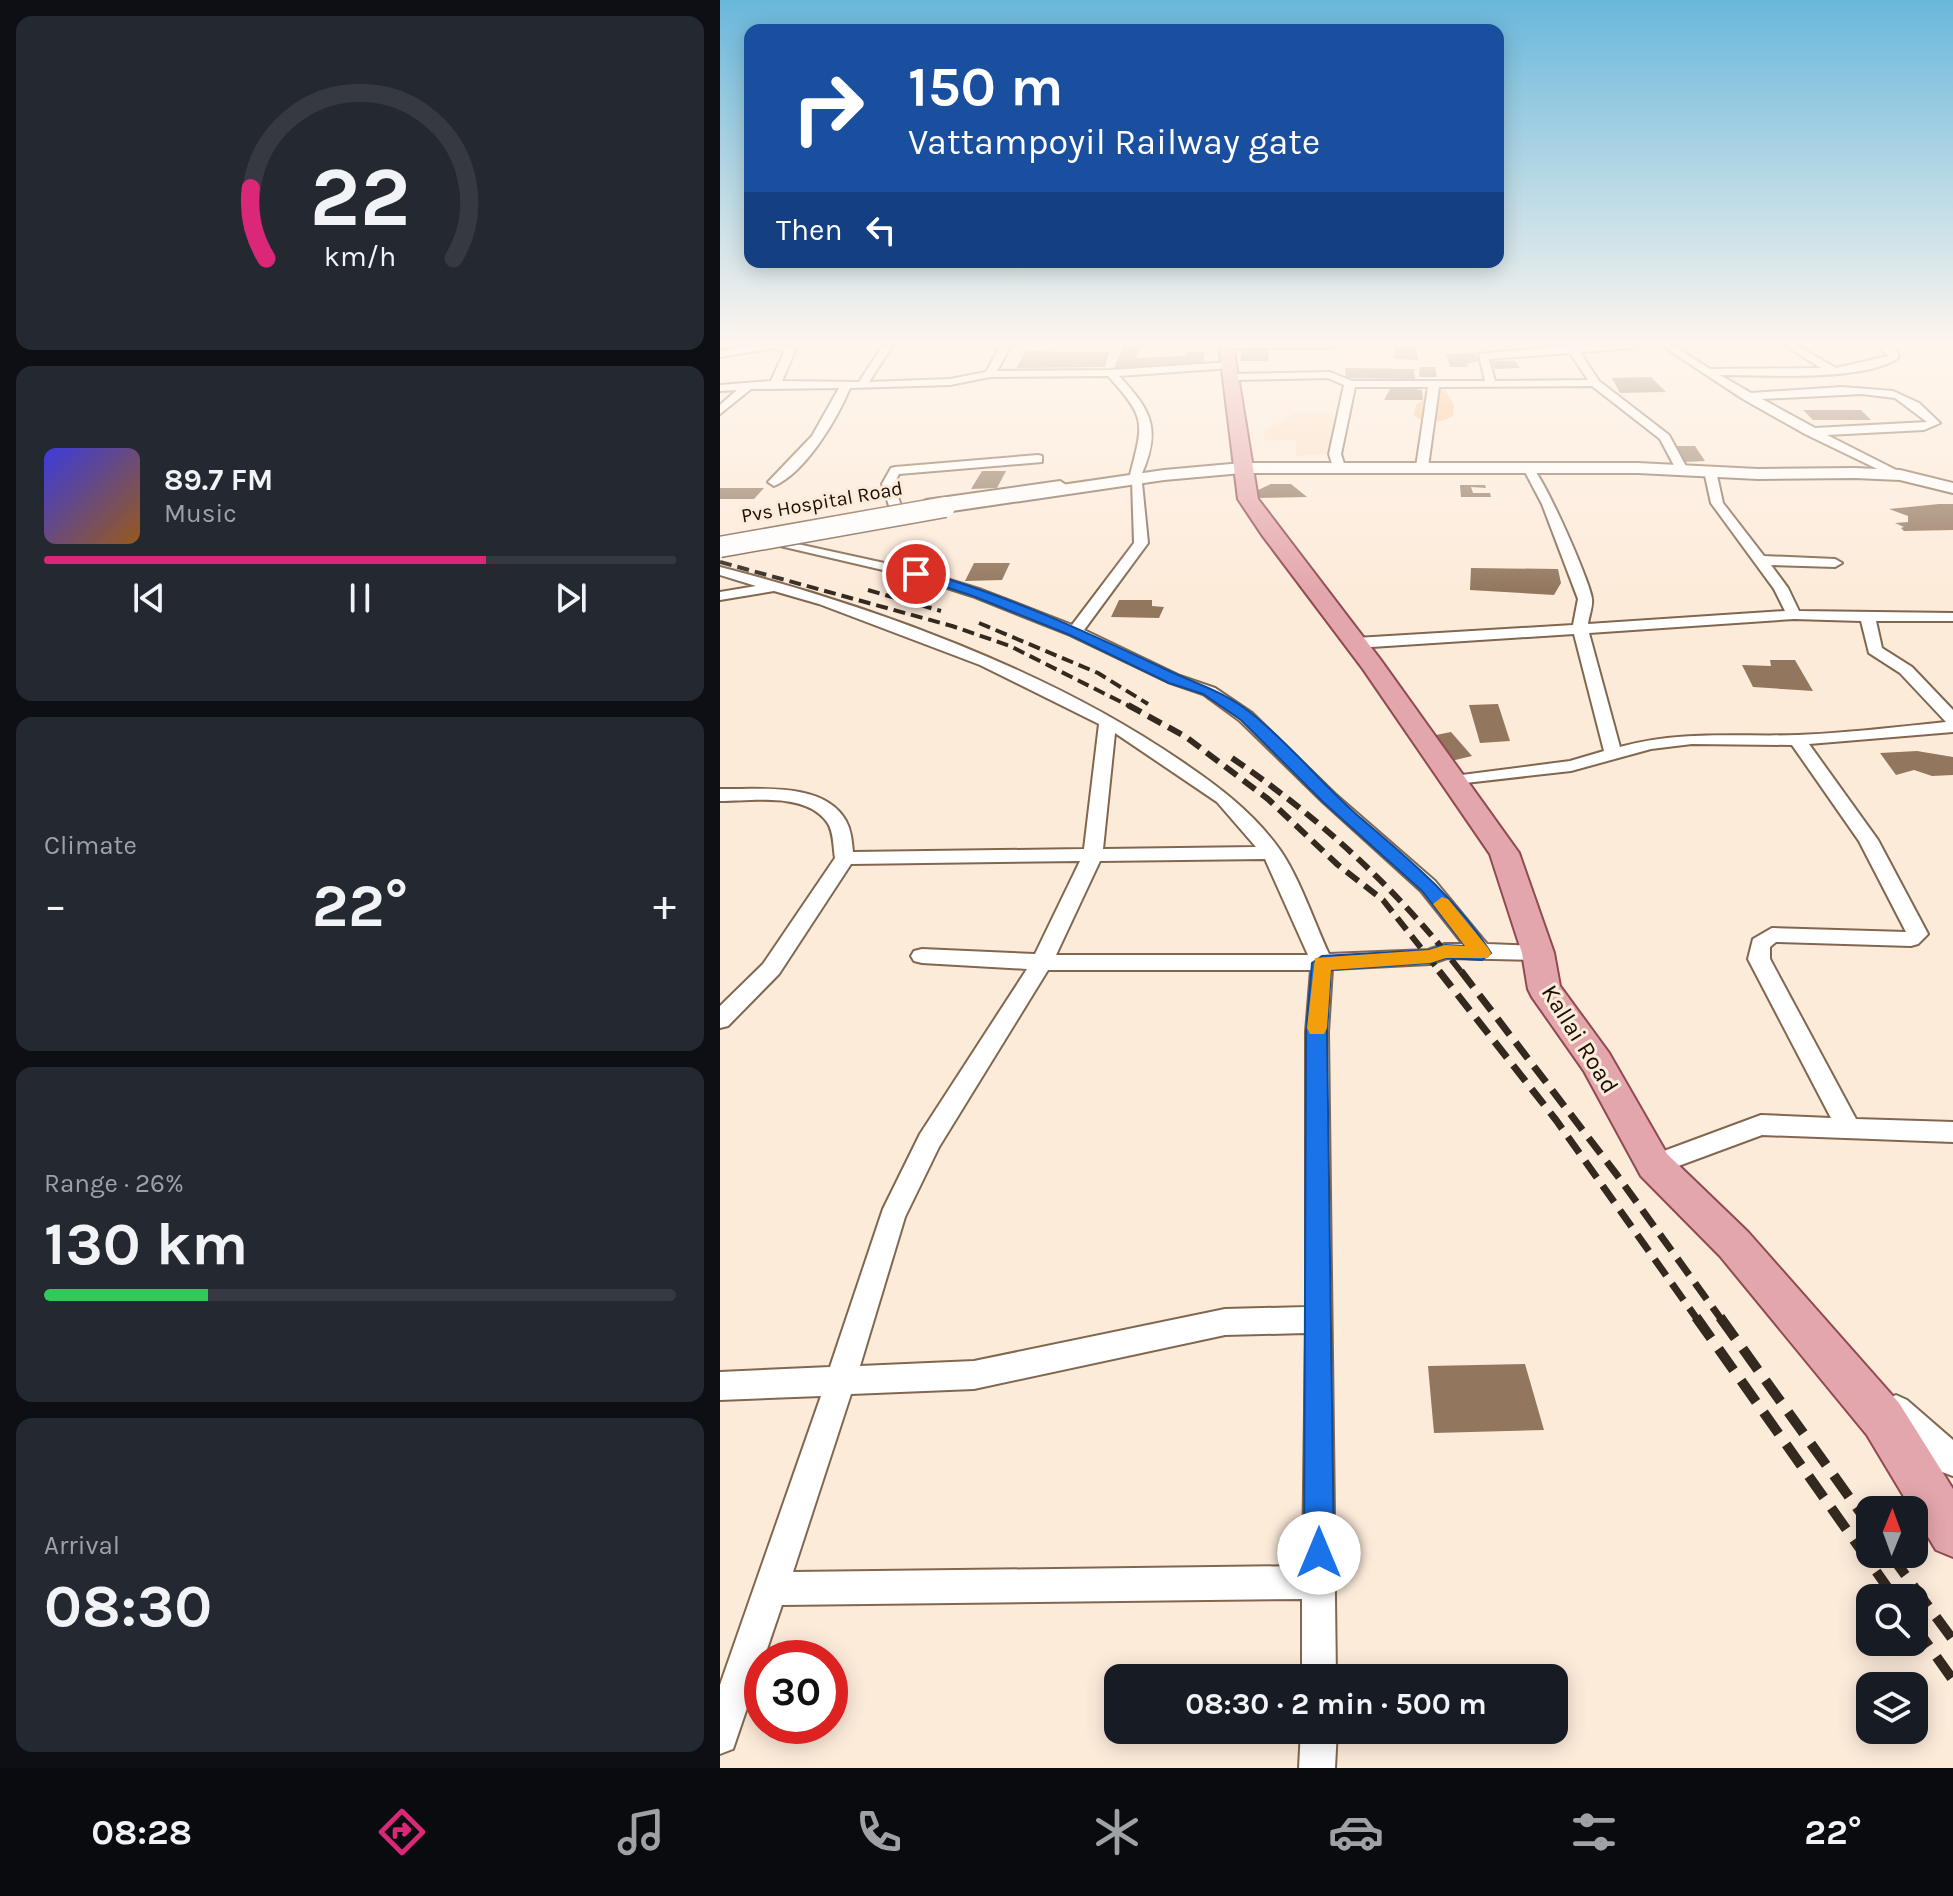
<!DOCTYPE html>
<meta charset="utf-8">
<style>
:root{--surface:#171b24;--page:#242831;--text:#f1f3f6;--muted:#9ea1a6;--line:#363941;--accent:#db2777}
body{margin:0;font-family:Karla,sans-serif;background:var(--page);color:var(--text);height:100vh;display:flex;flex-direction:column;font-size:30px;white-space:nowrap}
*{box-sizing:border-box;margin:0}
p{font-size:26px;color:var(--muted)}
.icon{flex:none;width:44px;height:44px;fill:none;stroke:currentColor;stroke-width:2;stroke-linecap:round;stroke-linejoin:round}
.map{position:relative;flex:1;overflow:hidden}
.side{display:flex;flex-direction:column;gap:16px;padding:16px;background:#0d0f14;width:720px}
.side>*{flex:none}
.hud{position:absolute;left:24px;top:24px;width:760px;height:244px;border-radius:16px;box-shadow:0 4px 20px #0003;background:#1a4fa0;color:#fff;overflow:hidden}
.needle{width:52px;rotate:1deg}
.fabs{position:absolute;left:1136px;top:1496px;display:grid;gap:16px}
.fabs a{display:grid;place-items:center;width:72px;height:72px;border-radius:16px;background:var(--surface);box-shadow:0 4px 20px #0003;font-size:40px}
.speed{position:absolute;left:24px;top:1640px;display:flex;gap:16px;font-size:40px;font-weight:700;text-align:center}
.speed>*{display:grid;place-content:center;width:104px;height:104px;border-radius:50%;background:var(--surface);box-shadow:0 4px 20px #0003;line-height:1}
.speed .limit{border:12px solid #d22;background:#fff;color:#111}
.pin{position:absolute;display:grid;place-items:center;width:68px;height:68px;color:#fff;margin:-34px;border:4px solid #fff;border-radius:50%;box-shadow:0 2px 8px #0007}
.me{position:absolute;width:88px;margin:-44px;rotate:0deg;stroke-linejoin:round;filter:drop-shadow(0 0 6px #0008)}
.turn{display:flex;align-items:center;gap:28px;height:168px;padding:0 32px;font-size:36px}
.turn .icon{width:104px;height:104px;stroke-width:2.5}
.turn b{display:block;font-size:56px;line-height:68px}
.then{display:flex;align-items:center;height:76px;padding:0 32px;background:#0003;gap:16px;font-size:30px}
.big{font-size:60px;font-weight:700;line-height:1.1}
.side .tile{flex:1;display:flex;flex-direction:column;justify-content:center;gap:12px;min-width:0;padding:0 28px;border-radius:16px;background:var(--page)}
.side .dial{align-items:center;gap:0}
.dial svg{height:208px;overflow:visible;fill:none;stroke:var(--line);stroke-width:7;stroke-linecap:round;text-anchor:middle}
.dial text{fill:var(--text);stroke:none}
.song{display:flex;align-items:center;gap:24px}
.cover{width:96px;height:96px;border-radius:12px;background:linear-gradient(135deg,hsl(240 70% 55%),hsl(30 70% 35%))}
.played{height:8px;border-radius:4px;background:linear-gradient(90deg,var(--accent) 70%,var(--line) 70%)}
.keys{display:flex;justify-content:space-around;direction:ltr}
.heat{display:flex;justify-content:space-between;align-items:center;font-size:44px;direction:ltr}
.charge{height:12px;border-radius:6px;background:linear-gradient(90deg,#34c759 26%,var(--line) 0)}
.trip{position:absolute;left:384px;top:1664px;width:464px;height:80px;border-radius:16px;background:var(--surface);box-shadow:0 4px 20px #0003;font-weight:700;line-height:80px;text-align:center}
.tab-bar{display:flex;height:128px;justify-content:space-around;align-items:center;background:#090b0e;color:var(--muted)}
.tab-bar .icon{width:56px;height:56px}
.tab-bar .current{color:var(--accent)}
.tab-bar b{font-size:36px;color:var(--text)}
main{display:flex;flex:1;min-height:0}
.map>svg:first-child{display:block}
</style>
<main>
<section class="side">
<div class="tile dial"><svg viewBox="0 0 100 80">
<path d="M14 69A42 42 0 1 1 86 69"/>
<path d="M14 69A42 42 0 0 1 8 42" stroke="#db2777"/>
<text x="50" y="56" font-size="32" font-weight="700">22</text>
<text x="50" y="72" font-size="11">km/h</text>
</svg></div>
<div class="tile">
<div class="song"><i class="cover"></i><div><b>89.7 FM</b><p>Music</p></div></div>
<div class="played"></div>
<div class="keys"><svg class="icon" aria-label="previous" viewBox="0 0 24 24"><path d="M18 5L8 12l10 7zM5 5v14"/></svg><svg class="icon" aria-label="pause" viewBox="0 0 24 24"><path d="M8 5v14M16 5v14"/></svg><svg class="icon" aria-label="next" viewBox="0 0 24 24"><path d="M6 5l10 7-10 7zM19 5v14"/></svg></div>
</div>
<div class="tile"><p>Climate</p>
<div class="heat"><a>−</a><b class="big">22°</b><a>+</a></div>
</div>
<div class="tile"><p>Range · 26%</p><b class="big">130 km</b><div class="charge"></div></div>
<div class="tile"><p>Arrival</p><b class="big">08:30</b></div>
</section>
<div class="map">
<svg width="1233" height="1768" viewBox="0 0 1233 1768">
<rect width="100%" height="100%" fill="#fdebda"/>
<!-- built -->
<g fill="#fcdfc5">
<path d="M618,345h98l8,20 -108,-7z"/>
<path d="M574,413h38l3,5 -1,12 -8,24 -30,2v-16l-30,1 -3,-9z"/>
</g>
<!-- green -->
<path fill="#fcbd80" d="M719,388l7,3 8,14 -1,11c-13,7 -26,8 -39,0l2,-11 8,-6 -1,-5z"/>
<!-- building -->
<g fill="#92775e">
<path d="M404,345h17l-5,13 49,-2 2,-4h18l-2,13 -90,5z"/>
<path d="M696,345l2,15 -24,-1 1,-13z"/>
<path d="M522,350h27l-1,11h-28z"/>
<path d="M306,351l83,1 -4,15 -89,1z"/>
<path d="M755,353l5,8 -13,3 1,3h-18l-4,-13z"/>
<path d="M770,361h25l5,7 -25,1z"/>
<path d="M700,367h15l2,10h-18z"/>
<path d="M625,368l69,1 1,10 -69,-1z"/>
<path d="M931,377l15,15 -46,1 -8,-15z"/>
<path d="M656,385l46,5 1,10h-39l6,-11 -11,-1z"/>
<path d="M1083,410h58l10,10h-58z"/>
<path d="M956,446h19l10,15 -21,1z"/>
<path d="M262,471h24l-9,17 -26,1z"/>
<path d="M551,484h20l16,13 -51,1v-7z"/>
<path d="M740,485h25l1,3 -15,-1 2,6h17l1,4h-30z"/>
<path d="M0,488h44l-10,11h-34z"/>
<path d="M1219,504h14v26l-49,1 -3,-3 3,-1 -9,-4 13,-1v-6l-19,-7z"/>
<path d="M254,563h36l-8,17 -37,1z"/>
<path d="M751,568l87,1 3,14 -7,12 -84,-5z"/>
<path d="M399,600h33v6l12,1 -5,11 -48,-1z"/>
<path d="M1050,660h25l18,31 -60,-4 -11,-22 29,1z"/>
<path d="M778,704l12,37 -30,2 -11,-38z"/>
<path d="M731,732l21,24 -21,5 -20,-25z"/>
<path d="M1197,751l36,6v18l-21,1 -18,-6 -18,5 -16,-22z"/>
<path d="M805,1364l19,66 -110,3 -6,-67z"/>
</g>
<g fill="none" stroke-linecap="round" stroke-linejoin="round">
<!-- minor casing -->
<g stroke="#81674f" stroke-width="4">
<g id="minor">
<path d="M38,345h26l11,6 -13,30 77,1 24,-37h10l-24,37 81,-3 36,-7 15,-27h10l-14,26 114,-1 119,-8 5,3 -5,3 -111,8c33,35 43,54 21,102l-10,-3c14,-54 16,-57 -22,-99l-118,1 -40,8 -100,3c-13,31 -44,84 -76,98l-6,-4 44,-46 27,-48 -88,1 -31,25v-9l17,-15 -17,1v-6l51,-4 13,-29 -9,-4 -55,9v-6z"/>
<path d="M501,345h115l-5,3h-105z"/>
<path d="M852,345h65l-5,3 -52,4 19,29 70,54 19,35 -2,3h-8l-18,-34 -68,-53 -153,1 -11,80 -6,4 -6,-4 12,-80h-73l-14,67 4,13 -6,4 -6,-4 -4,-13 15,-69 -16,-7 -96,2 -5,-3 5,-3 98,-2 22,9h133l-6,-27zM850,353l18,27 -93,1 -6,-22z"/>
<path d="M941,345h11l38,24 111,-1 -37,-23h12l40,23 52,-12 -10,-11h11l9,7v6c-34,24 -135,17 -178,17l31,18 91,-6 51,4 26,12 21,20 -16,7 -97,5 79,40 -10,3 -91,-44 -62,-35zM1142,394l33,4 32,24 -112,6 -53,-29z"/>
<path d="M318,455l4,1v6l-143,12 -5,10 8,25 -6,4 -6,-4 -8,-25 9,-16 4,-1z"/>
<path d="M809,464c12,6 61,117 63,135 1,7 -3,17 -4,25l197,-13 -11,-22 -63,-86 -7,-32 6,-4 6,4 7,32 41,53 71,3 7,4 -7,4 -64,-2 17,23 11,23 154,2v8h-77l6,27 30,19 41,43v22l-144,12 69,96 50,94 -10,10 -7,2 -135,-4 -6,5v12l86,160 97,3v20l-191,-7 -108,40 -9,-3 -4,-7 4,-7 116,-43 70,3 -83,-159 5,-20 19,-11 134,4 -47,-91 -67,-96 -100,-1 -41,5 -80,22 -123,14 -3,-4 9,-5 116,-15 34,-10 -30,-117 -218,14 -8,-5 8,-5 217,-13 5,-26 -36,-95 -19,-36zM1074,619l67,2 8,32 31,20 46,49c-49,5 -99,11 -148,13 -61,2 -118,-5 -178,12l-31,-114z"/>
<path d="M412,480l10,3 6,60 -64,87 96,46 35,12 37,25 83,81 100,87 52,63 51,2 8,2 3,5 -3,5 -8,2 -91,-2 -17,6 -98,5 -4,63 8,646h-34v-79l-520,6 -49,144 -13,5v-69l101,-289 -101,4v-28l110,-5 53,-158 37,-75 107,-165 -105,-6 -8,-2 -3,-5 3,-5 8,-2 113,5 45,-93 -229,3 -72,110 -51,52 -8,2v-22l43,-42 72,-106c-2,-11 -1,-27 -8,-36 -21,-30 -76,-21 -107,-21v-12c38,1 104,-8 126,32 5,9 6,20 7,31l231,-3 15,-125 -119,-59 -161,-61 -45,-13 -54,9v-8l36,-6 -36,-11v-8c154,39 330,104 461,194 37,25 73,52 99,89 20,29 34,72 49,104l99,-4 17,-6h18l-42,-53 -98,-89 -83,-81 -37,-27 -35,-12 -98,-47 -98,-39 -59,-19 -150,-35 7,-4 151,33 61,19 90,35 62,-82zM395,733l102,69 39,45 -153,2zM545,859l43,96h-252l44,-94zM328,970h263l-5,62v275l-81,2 -251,52 -114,5 45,-149 34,-70zM586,1333l-3,233 -510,6 58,-178 123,-5 251,-54z"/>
<path d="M340,481l6,4 -2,3 -138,20 -6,-4 6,-4z"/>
<path d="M1176,1395l11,5 46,40v36l-11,-4 -57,-52 -4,-10 4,-10z"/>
<path d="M581,1730h36l-2,38h-36z"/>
</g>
</g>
<!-- secondary casing -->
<g stroke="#81674f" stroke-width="4">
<path id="secondary" d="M522,463h396l120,6 97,-1 45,2 53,13v10l-53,-13 -45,-2 -97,1 -120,-6h-396l-78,7 -219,32 -9,-5 9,-5 219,-32z"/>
</g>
<!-- primary casing -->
<g stroke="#914a4f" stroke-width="4">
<path id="primary" d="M499,345h14l25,154 122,160 139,194 35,100 6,33 49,67 58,101 81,78 151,171 54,86v68l-17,-7 -69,-115 -147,-179 -79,-80 -57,-105 -52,-74 -4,-8 -6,-36 -32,-99 -127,-185 -101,-134 -24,-36z"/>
</g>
<!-- minor -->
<use href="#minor" fill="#fff" fill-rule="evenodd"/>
<!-- secondary -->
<use href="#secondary" fill="#fff" fill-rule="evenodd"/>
<!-- primary -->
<use href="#primary" fill="#e4a6ad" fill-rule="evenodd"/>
<!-- rail-far3 -->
<g stroke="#34291f" stroke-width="4" stroke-dasharray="12 6" stroke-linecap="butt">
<path d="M0,562l232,64 58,20 121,61"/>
<path d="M148,590l73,21"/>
<path d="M259,623l119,50 50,31"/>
</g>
<!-- rail-far2 -->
<g stroke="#34291f" stroke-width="6" stroke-dasharray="15 8" stroke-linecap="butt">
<path d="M408,705l58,32 82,62 70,66 45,35 58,73"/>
<path d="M512,758c88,60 165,131 230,215"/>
</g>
<!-- rail-far1 -->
<g stroke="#34291f" stroke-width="7" stroke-dasharray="20 10" stroke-linecap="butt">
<path d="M719,971l117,149 141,199"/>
<path d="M741,971l156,204 104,144"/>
</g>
<!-- rail -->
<g stroke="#34291f" stroke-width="10" stroke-dasharray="26 13" stroke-linecap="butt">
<path d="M976,1317l199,281"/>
<path d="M1000,1317l150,209"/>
<path d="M1170,1554l63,86"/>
<path d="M1194,1625l39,55"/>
</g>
<!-- secondary-bridge casing -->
<g stroke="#81674f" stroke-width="23" stroke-linecap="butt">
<path id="secondary-bridge" d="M0,547l225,-40"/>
</g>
<!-- secondary-bridge -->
<use href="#secondary-bridge" stroke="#fff" stroke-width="20"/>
</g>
<!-- sky -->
<linearGradient id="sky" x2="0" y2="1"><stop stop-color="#69b7db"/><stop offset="0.58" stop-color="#fef6ee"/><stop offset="1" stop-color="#fef6ee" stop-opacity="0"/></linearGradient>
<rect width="1233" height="592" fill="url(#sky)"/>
<!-- route -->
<path fill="#1a73e8" stroke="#114b97" stroke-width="2" d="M196,570c87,23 168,61 249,99 31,15 58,22 86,44 38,30 69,69 105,101 49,42 101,84 135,139l-9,7 -36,-2 -16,5 -99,7 -4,62 7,521 -4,10 -11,5 -10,-5 -5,-10 2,-521 6,-69 10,-7 107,-6 16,-5 20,1 -43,-55 -99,-89 -82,-82 -38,-26 -34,-11 -99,-48 -97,-39 -61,-20v-5z"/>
<!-- slow -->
<path fill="#f59e0b" d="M722,897l6,2 40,49 3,5 -3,5h-42l-16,5 -99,7 -4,58 -3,6h-14l-3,-6 8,-70 114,-8 16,-5 20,1 -32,-42z"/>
<g text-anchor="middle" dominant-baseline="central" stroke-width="6" stroke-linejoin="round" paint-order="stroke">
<!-- far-street labels -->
<g font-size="20" fill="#180e05" stroke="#fdebda">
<text transform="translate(102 502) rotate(-10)">Pvs Hospital Road</text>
</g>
<!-- street labels -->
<g font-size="24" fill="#180e05" stroke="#fdebda">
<text transform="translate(860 1039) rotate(58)">Kallai Road</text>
</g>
</g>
</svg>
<div class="fabs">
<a><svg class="needle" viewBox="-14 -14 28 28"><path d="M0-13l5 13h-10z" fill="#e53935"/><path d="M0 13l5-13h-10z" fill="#9ea1a6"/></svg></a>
<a><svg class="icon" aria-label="search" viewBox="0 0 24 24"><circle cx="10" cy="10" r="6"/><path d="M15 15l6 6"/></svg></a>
<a><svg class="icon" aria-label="layers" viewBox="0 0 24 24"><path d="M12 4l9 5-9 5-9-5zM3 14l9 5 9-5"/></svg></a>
</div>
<div class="speed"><div class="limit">30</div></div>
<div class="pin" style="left:196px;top:574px;background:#d93025"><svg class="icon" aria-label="arrive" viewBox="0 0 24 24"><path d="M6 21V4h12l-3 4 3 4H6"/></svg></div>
<svg class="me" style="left:599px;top:1553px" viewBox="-20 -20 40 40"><circle r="19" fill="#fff"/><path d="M0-13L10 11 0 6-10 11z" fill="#1a73e8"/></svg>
<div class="trip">08:30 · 2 min · 500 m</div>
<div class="hud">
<div class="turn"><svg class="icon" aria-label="right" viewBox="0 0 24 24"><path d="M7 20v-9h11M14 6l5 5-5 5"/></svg><div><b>150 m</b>Vattampoyil Railway gate</div></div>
<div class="then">Then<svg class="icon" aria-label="left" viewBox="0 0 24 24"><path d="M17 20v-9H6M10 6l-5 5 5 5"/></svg></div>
</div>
</div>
</main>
<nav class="tab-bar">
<b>08:28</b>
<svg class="icon current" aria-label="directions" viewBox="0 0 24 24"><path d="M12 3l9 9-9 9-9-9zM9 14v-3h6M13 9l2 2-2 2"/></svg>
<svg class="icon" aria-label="music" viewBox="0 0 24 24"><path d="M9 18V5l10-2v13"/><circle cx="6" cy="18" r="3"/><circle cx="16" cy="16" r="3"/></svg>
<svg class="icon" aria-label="phone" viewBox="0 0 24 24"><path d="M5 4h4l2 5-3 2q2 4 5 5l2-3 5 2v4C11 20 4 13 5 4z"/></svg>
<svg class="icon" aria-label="climate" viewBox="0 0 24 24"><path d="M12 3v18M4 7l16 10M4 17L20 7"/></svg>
<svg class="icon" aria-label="car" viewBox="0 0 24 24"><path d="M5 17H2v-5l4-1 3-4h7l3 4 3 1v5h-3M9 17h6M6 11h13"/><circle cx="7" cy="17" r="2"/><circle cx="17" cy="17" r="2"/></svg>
<svg class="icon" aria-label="filters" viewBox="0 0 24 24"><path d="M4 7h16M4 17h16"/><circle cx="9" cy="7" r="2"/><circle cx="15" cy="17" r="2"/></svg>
<b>22°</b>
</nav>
